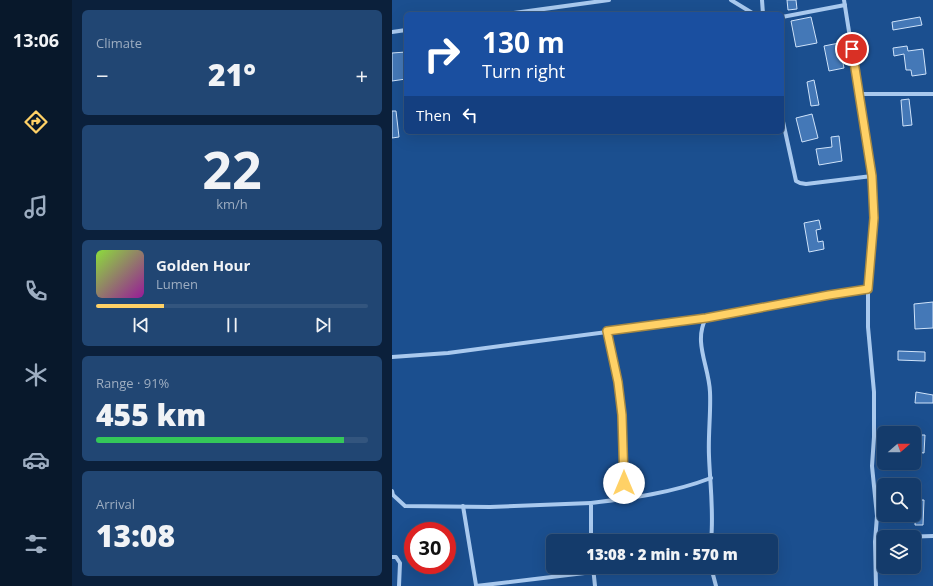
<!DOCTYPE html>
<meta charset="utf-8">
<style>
:root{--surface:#143b6b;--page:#214673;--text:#f1f3f6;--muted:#9dadc1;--line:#33557e;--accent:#ffd166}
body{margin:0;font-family:"Open Sans",sans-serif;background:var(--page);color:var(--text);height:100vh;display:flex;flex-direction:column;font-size:15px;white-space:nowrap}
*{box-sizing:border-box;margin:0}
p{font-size:13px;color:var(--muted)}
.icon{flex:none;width:22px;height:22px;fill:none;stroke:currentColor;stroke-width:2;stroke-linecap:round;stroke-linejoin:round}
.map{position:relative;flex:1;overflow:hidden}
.details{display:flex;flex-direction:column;gap:10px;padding:10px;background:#0b203b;width:320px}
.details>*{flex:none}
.hud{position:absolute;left:12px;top:12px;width:380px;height:122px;border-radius:6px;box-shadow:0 4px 16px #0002,0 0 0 1px var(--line);background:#1a4fa0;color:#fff;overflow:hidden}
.needle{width:26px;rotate:70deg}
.fabs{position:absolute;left:485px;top:426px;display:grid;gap:8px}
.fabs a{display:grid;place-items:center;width:44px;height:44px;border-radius:6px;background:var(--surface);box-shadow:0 4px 16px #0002,0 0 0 1px var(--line);font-size:20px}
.speed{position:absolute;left:12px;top:522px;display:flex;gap:8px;font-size:20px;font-weight:700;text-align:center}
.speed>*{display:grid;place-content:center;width:52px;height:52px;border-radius:50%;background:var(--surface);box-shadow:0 4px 16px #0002,0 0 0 1px var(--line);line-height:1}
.speed .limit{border:6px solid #d22;background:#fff;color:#111}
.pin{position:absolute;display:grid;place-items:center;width:34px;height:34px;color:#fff;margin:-17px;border:2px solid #fff;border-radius:50%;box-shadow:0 1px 4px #0007}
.me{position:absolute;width:44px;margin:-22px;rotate:0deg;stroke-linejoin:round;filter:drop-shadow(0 0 3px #0008)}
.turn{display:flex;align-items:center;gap:14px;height:84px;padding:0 12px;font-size:18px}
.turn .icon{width:52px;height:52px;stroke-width:2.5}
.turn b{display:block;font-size:28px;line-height:34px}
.then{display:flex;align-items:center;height:38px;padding:0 12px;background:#0003;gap:8px;font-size:15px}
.big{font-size:30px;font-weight:800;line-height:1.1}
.details .card{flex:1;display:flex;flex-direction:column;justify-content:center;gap:6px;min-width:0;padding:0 14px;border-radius:6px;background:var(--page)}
.details .dial{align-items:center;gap:0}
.dial b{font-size:52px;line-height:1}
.song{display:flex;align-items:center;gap:12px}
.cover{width:48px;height:48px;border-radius:6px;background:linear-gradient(135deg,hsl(90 70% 55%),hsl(300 70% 35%))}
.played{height:4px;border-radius:2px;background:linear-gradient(90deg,var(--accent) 25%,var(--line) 25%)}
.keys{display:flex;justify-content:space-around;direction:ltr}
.heat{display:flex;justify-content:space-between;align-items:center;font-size:22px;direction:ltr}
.charge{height:6px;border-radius:3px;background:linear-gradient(90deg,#34c759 91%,var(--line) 0)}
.trip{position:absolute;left:154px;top:534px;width:232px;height:40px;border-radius:6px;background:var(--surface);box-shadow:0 4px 16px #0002,0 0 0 1px var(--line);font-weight:800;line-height:40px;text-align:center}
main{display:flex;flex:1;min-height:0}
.menu{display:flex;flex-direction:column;width:72px;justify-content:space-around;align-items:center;background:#08182b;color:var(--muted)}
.menu .icon{width:28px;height:28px}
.menu .selected{color:var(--accent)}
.menu b{font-size:18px;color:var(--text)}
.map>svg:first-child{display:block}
</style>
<main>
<nav class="menu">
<b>13:06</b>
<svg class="icon selected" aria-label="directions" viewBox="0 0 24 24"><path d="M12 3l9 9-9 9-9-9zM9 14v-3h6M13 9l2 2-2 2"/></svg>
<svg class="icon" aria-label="music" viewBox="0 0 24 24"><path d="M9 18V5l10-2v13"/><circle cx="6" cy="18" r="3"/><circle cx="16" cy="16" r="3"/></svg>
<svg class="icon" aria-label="phone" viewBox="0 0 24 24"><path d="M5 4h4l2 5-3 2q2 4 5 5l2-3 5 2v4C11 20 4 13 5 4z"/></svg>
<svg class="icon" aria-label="climate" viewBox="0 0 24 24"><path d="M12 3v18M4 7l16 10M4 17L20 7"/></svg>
<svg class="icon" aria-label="car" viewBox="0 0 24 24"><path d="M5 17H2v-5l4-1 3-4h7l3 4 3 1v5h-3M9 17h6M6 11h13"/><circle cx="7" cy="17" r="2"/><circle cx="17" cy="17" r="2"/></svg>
<svg class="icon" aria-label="filters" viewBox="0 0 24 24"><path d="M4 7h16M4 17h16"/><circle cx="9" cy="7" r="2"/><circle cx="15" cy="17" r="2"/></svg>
</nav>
<section class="details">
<div class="card"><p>Climate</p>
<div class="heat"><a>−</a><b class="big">21°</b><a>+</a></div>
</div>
<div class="card dial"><b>22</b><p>km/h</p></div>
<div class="card">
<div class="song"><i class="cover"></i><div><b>Golden Hour</b><p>Lumen</p></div></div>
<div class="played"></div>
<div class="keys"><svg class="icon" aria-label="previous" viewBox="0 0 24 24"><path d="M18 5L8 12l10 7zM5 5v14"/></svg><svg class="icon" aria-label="pause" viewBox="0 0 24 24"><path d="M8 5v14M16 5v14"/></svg><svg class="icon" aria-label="next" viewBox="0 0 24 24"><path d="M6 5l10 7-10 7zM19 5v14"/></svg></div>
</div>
<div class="card"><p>Range · 91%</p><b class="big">455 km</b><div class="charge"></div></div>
<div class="card"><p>Arrival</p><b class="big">13:08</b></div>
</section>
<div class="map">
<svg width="541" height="586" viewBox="0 0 541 586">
<rect width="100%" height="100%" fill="#1b4f8f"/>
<!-- building -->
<g fill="#4478b7" stroke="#cfe3fa">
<path d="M395,0h9l1,9 -9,1z"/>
<path d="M419,17l6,26 -21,4 -5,-26z"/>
<path d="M528,17l2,8 -29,5 -1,-8z"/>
<path d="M447,43l5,25 -15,3 -5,-25z"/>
<path d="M515,46l1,5 15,-2 3,25 -14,2 -1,-6h-5l-2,-16 -10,2 -1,-8z"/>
<path d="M14,52v27l-14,2v-28z"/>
<path d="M422,80l5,25 -8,1 -4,-24z"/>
<path d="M517,99l3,26 -9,1 -2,-26z"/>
<path d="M0,111h4l3,26 -7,1z"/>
<path d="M420,114l6,24 -16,4 -6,-24z"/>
<path d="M447,136l3,25 -23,4 -3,-16 16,-2 -1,-10z"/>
<path d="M427,220l2,9 -5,1 2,12 5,-1 1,8 -15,3 -5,-29z"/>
<path d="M541,302v26l-18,1 -1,-25z"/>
<path d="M506,351l27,1v9l-27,-1z"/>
<path d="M524,392l17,3v8h-18z"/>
<path d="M525,435h8l-1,18 -8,-1z"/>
<path d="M524,500h8l-1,25h-8z"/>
</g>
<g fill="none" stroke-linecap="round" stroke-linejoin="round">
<!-- minor -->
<g stroke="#a9c9ee" stroke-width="4">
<path d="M339,0l23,14"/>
<path d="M370,0l1,14"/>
<path d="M115,14l102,-14"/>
<path d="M390,17l63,-12"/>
<path d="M0,32l14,-2"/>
<path d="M468,94h73"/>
<path d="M390,117l14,64 4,2 6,1 66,-8"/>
<path d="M476,289v38l6,65v45l-2,29 5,50 -2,26 1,44"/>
<path d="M314,318c-13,24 3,48 4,74 1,21 -2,42 -1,64 1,28 5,56 2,85"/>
<path d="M215,331l11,51 4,33 2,84"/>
<path d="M0,357l56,-4 197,-26 223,-38 6,-71 -2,-42 -28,-176"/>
<path d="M0,491l1,4 12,11 85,1 101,-4"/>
<path d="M71,506l13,79"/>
<path d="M508,537l33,-1"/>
<path d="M199,541v-38c41,-5 81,-10 120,-25"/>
<path d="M483,542h9"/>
<path d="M0,557h4l4,6 -1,23"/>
<path d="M201,567l2,19"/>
<path d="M319,567l5,19"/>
<path d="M84,586l117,-14"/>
</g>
</g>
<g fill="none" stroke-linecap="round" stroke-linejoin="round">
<!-- route casing -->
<g stroke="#a68842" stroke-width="10">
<path id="route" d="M232,483l-2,-68 -4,-33 -11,-51 99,-13 123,-23 39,-6 6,-71 -2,-42 -20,-127"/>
</g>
<!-- route -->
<use href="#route" stroke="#ffd166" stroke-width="7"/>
</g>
</svg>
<div class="fabs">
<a><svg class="needle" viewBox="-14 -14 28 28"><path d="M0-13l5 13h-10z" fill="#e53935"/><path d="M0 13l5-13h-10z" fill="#9dadc1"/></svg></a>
<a><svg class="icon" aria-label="search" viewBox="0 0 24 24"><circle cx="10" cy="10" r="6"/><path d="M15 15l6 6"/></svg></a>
<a><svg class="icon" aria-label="layers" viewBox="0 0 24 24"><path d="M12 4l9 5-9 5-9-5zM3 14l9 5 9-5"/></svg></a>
</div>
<div class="speed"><div class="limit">30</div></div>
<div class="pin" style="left:460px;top:49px;background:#d93025"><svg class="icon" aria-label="arrive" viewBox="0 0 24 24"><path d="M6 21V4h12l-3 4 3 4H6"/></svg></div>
<svg class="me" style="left:232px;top:483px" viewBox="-20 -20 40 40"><circle r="19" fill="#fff"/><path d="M0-13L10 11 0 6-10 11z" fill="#ffd166"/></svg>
<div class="trip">13:08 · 2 min · 570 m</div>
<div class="hud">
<div class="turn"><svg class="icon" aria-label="right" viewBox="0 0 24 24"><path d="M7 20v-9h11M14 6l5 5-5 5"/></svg><div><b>130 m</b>Turn right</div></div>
<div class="then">Then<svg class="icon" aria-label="left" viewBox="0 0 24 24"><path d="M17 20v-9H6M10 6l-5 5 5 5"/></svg></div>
</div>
</div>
</main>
